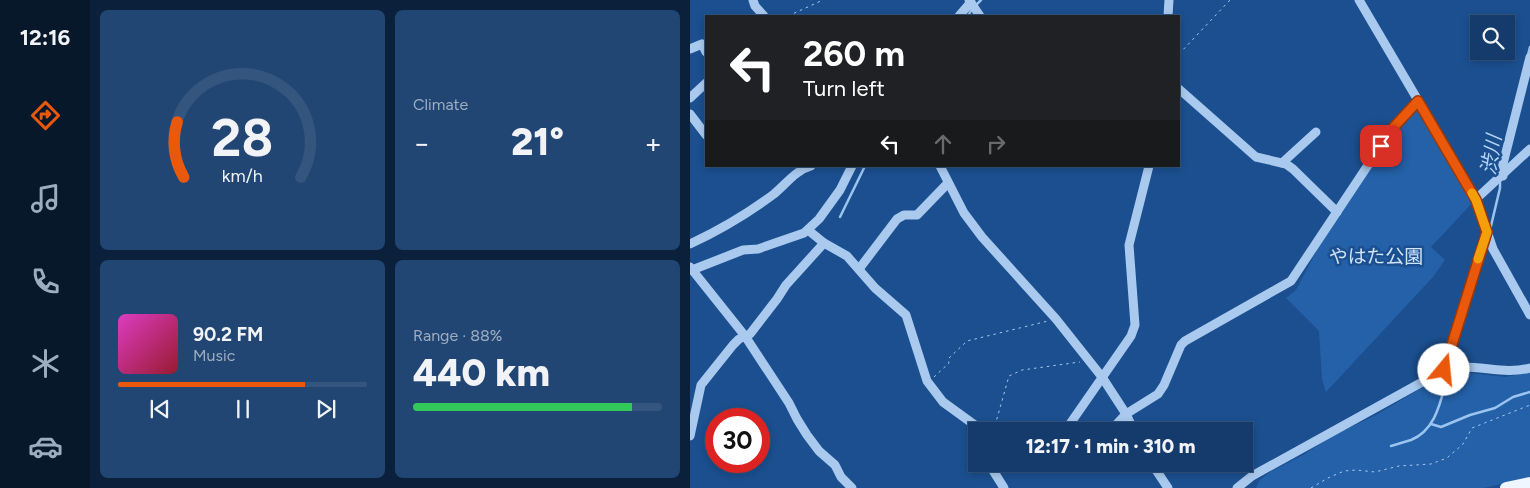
<!DOCTYPE html>
<meta charset="utf-8">
<style>
:root{--surface:#143b6b;--page:#214673;--text:#f1f3f6;--muted:#9dadc1;--line:#33557e;--accent:#ea580c}
body{margin:0;font-family:Figtree,"Noto Sans JP",sans-serif;background:var(--page);color:var(--text);height:100vh;display:flex;flex-direction:column;font-size:19px;white-space:nowrap}
*{box-sizing:border-box;margin:0}
p{font-size:16px;color:var(--muted)}
.icon{flex:none;width:28px;height:28px;fill:none;stroke:currentColor;stroke-width:2;stroke-linecap:round;stroke-linejoin:round}
.map{position:relative;flex:1;overflow:hidden}
.details{display:flex;flex-direction:column;gap:10px;padding:10px;background:#0b203b;width:600px}
.details>*{flex:none}
.top-card{position:absolute;left:15px;top:15px;width:475px;height:152px;border-radius:0px;box-shadow:0 2px 8px #0003,0 0 0 1px var(--line);background:#202124;color:#fff;overflow:hidden}
.fabs{position:absolute;left:780px;top:15px;display:grid;gap:10px}
.fabs a{display:grid;place-items:center;width:45px;height:45px;border-radius:0px;background:var(--surface);box-shadow:0 2px 8px #0003,0 0 0 1px var(--line);font-size:25px}
.speed{position:absolute;left:15px;top:408px;display:flex;gap:10px;font-size:25px;font-weight:700;text-align:center}
.speed>*{display:grid;place-content:center;width:65px;height:65px;border-radius:50%;background:var(--surface);box-shadow:0 2px 8px #0003,0 0 0 1px var(--line);line-height:1}
.speed .limit{border:8px solid #d22;background:#fff;color:#111}
.pin{position:absolute;display:grid;place-items:center;width:42px;height:42px;color:#fff;margin:-21px;border-radius:10px;box-shadow:0 2px 8px #0006}
.me{position:absolute;width:55px;margin:-28px;rotate:17deg;stroke-linejoin:round;filter:drop-shadow(0 0 4px #0008)}
.turn{display:flex;align-items:center;gap:18px;height:105px;padding:0 15px;font-size:22px}
.turn .icon{width:65px;height:65px;stroke-width:2.5}
.turn b{display:block;font-size:35px;line-height:42px}
.lanes{display:flex;align-items:center;height:48px;padding:0 15px;background:#0003;justify-content:center;gap:25px;direction:ltr}
.lanes .off{opacity:.35}
.big{font-size:38px;font-weight:800;line-height:1.1}
.details .card{flex:1;display:flex;flex-direction:column;justify-content:center;gap:8px;min-width:0;padding:0 18px;border-radius:8px;background:var(--page)}
.details .dial{align-items:center;gap:0}
.dial svg{height:130px;overflow:visible;fill:none;stroke:var(--line);stroke-width:7;stroke-linecap:round;text-anchor:middle}
.dial text{fill:var(--text);stroke:none}
.song{display:flex;align-items:center;gap:15px}
.cover{width:60px;height:60px;border-radius:8px;background:linear-gradient(135deg,hsl(310 70% 55%),hsl(350 70% 35%))}
.played{height:5px;border-radius:2px;background:linear-gradient(90deg,var(--accent) 75%,var(--line) 75%)}
.keys{display:flex;justify-content:space-around;direction:ltr}
.heat{display:flex;justify-content:space-between;align-items:center;font-size:28px;direction:ltr}
.charge{height:8px;border-radius:4px;background:linear-gradient(90deg,#34c759 88%,var(--line) 0)}
.details .tiles{flex:1;display:grid;gap:10px;grid-template-columns:repeat(2,1fr)}
.trip{position:absolute;left:278px;top:422px;width:285px;height:50px;border-radius:0px;background:var(--surface);box-shadow:0 2px 8px #0003,0 0 0 1px var(--line);font-weight:800;line-height:50px;text-align:center}
main{display:flex;flex:1;min-height:0}
.tabs{display:flex;flex-direction:column;width:90px;justify-content:space-around;align-items:center;background:#08182b;color:var(--muted)}
.tabs .icon{width:35px;height:35px}
.tabs .selected{color:var(--accent)}
.tabs b{font-size:22px;color:var(--text)}
.map>svg:first-child{display:block}
</style>
<main>
<nav class="tabs">
<b>12:16</b>
<svg class="icon selected" aria-label="directions" viewBox="0 0 24 24"><path d="M12 3l9 9-9 9-9-9zM9 14v-3h6M13 9l2 2-2 2"/></svg>
<svg class="icon" aria-label="music" viewBox="0 0 24 24"><path d="M9 18V5l10-2v13"/><circle cx="6" cy="18" r="3"/><circle cx="16" cy="16" r="3"/></svg>
<svg class="icon" aria-label="phone" viewBox="0 0 24 24"><path d="M5 4h4l2 5-3 2q2 4 5 5l2-3 5 2v4C11 20 4 13 5 4z"/></svg>
<svg class="icon" aria-label="climate" viewBox="0 0 24 24"><path d="M12 3v18M4 7l16 10M4 17L20 7"/></svg>
<svg class="icon" aria-label="car" viewBox="0 0 24 24"><path d="M5 17H2v-5l4-1 3-4h7l3 4 3 1v5h-3M9 17h6M6 11h13"/><circle cx="7" cy="17" r="2"/><circle cx="17" cy="17" r="2"/></svg>
</nav>
<section class="details">
<div class="tiles">
<div class="card dial"><svg viewBox="0 0 100 80">
<path d="M14 69A42 42 0 1 1 86 69"/>
<path d="M14 69A42 42 0 0 1 10 35" stroke="#ea580c"/>
<text x="50" y="56" font-size="32" font-weight="700">28</text>
<text x="50" y="72" font-size="11">km/h</text>
</svg></div>
<div class="card"><p>Climate</p>
<div class="heat"><a>−</a><b class="big">21°</b><a>+</a></div>
</div>
<div class="card">
<div class="song"><i class="cover"></i><div><b>90.2 FM</b><p>Music</p></div></div>
<div class="played"></div>
<div class="keys"><svg class="icon" aria-label="previous" viewBox="0 0 24 24"><path d="M18 5L8 12l10 7zM5 5v14"/></svg><svg class="icon" aria-label="pause" viewBox="0 0 24 24"><path d="M8 5v14M16 5v14"/></svg><svg class="icon" aria-label="next" viewBox="0 0 24 24"><path d="M6 5l10 7-10 7zM19 5v14"/></svg></div>
</div>
<div class="card"><p>Range · 88%</p><b class="big">440 km</b><div class="charge"></div></div>
</div>
</section>
<div class="map">
<svg width="840" height="488" viewBox="0 0 840 488">
<rect width="100%" height="100%" fill="#1b4f8f"/>
<!-- green -->
<g fill="#2461a8">
<path d="M725,104l61,95 -45,48 14,13 -12,17 -107,115 -4,-13 -3,-48 -33,-33 10,-8 41,-78z"/>
<path d="M840,372v106l-46,10h-228l4,-8 10,-8 33,-17 29,-19 44,-21 47,-28 21,-11 26,-3 36,4z"/>
</g>
<g fill="none" stroke-linecap="round" stroke-linejoin="round">
<!-- stream -->
<g stroke="#9cc4f0" stroke-width="2.5">
<path d="M286,5l5,-5"/>
<path d="M278,16l4,-7"/>
<path d="M838,55l2,-8"/>
<path d="M150,217l25,-51"/>
<path d="M800,230l10,-42v-8"/>
<path d="M760,367l4,-14"/>
<path d="M741,424l10,3 29,-12 25,-7 18,-11 17,-5"/>
<path d="M701,446c7,-2 13,-4 20,-6 27,-11 30,-43 38,-68"/>
</g>
<!-- path -->
<g stroke="#a9c9ee" stroke-width="1" stroke-dasharray="2.5 4" stroke-linecap="butt">
<path d="M98,16l35,-16"/>
<path d="M489,54l51,-54"/>
<path d="M244,377l15,-14 -1,-4 19,-18 81,-20"/>
<path d="M301,431l5,-9 13,-46 13,-6 58,-8"/>
<path d="M621,488l17,-10 16,-7 12,-1 19,2 24,-6 32,-2 16,-6 16,-14 9,-16 58,-23"/>
</g>
<!-- minor -->
<g stroke="#a9c9ee" stroke-width="9">
<path d="M63,0l2,6 9,10"/>
<path d="M279,0l11,16"/>
<path d="M669,0l117,199 17,50 37,66"/>
<path d="M269,16l12,-14"/>
<path d="M478,16l1,-16"/>
<path d="M0,49l12,-5 4,8"/>
<path d="M489,89l77,68 30,7 7,5 44,43"/>
<path d="M0,98l16,-15"/>
<path d="M0,114l16,21"/>
<path d="M592,163l34,-31"/>
<path d="M250,166l24,47 18,24 74,82 46,58 24,37 8,17"/>
<path d="M813,176l-1,-8 28,-111"/>
<path d="M786,199l54,-50"/>
<path d="M118,230l16,13 23,13 28,32 31,27 21,66 16,21 40,29"/>
<path d="M0,244c30,-14 57,-30 84,-50 12,-10 22,-24 37,-28"/>
<path d="M0,267l55,69 44,67 8,16 10,16 12,16 16,14 6,12 11,11"/>
<path d="M169,269l38,-50 7,-4h13l31,-32"/>
<path d="M2,270l51,-20 15,-1 46,-16 15,-14 21,-29 12,-24"/>
<path d="M754,370l43,-138"/>
<path d="M375,431l66,-95 4,-11 -6,-80 20,-79"/>
<path d="M420,431l16,-17 32,-20 6,-9 17,-40 4,-4 106,-60 101,-152 26,-28"/>
<path d="M0,436l11,-51 32,-40 6,-6 11,-5 27,-35 9,-14 38,-42"/>
<path d="M299,464l15,24"/>
<path d="M462,464l16,24"/>
<path d="M547,488l15,-12 192,-106c7,-1 14,-3 20,-3 23,0 43,7 66,1"/>
</g>
<!-- major -->
<path stroke="#f0f6ff" stroke-width="12" d="M816,488l24,-5"/>
</g>
<g fill="none" stroke-linecap="round" stroke-linejoin="round">
<!-- route casing -->
<g stroke="#983908" stroke-width="12">
<path id="route" d="M691,146l11,-17 26,-28 58,99 11,32 -43,138"/>
</g>
<!-- route -->
<use href="#route" stroke="#ea580c" stroke-width="9"/>
<!-- slow -->
<path stroke="#f59e0b" stroke-width="9" d="M782,193l4,7 11,32 -9,27"/>
</g>
<g text-anchor="middle" dominant-baseline="central" stroke-width="5" stroke-linejoin="round" paint-order="stroke">
<!-- park labels -->
<g font-size="19" fill="#cfe3fa" stroke="#1b4f8f">
<text x="686" y="256">やはた公園</text>
</g>
<!-- water labels -->
<g font-size="20" font-style="italic" fill="#b5d3f5" stroke="#1b4f8f">
<text transform="translate(801 155) rotate(-81)">渋川</text>
</g>
</g>
</svg>
<div class="fabs">
<a><svg class="icon" aria-label="search" viewBox="0 0 24 24"><circle cx="10" cy="10" r="6"/><path d="M15 15l6 6"/></svg></a>
</div>
<div class="speed"><div class="limit">30</div></div>
<div class="pin" style="left:691px;top:146px;background:#d93025"><svg class="icon" aria-label="arrive" viewBox="0 0 24 24"><path d="M6 21V4h12l-3 4 3 4H6"/></svg></div>
<svg class="me" style="left:754px;top:370px" viewBox="-20 -20 40 40"><circle r="19" fill="#fff"/><path d="M0-13L10 11 0 6-10 11z" fill="#ea580c"/></svg>
<div class="trip">12:17 · 1 min · 310 m</div>
<div class="top-card">
<div class="turn"><svg class="icon" aria-label="left" viewBox="0 0 24 24"><path d="M17 20v-9H6M10 6l-5 5 5 5"/></svg><div><b>260 m</b>Turn left</div></div>
<div class="lanes"><svg class="icon" aria-label="left" viewBox="0 0 24 24"><path d="M17 20v-9H6M10 6l-5 5 5 5"/></svg><svg class="icon off" aria-label="ahead" viewBox="0 0 24 24"><path d="M12 20V5M6 11l6-6 6 6"/></svg><svg class="icon off" aria-label="right" viewBox="0 0 24 24"><path d="M7 20v-9h11M14 6l5 5-5 5"/></svg></div>
</div>
</div>
</main>
